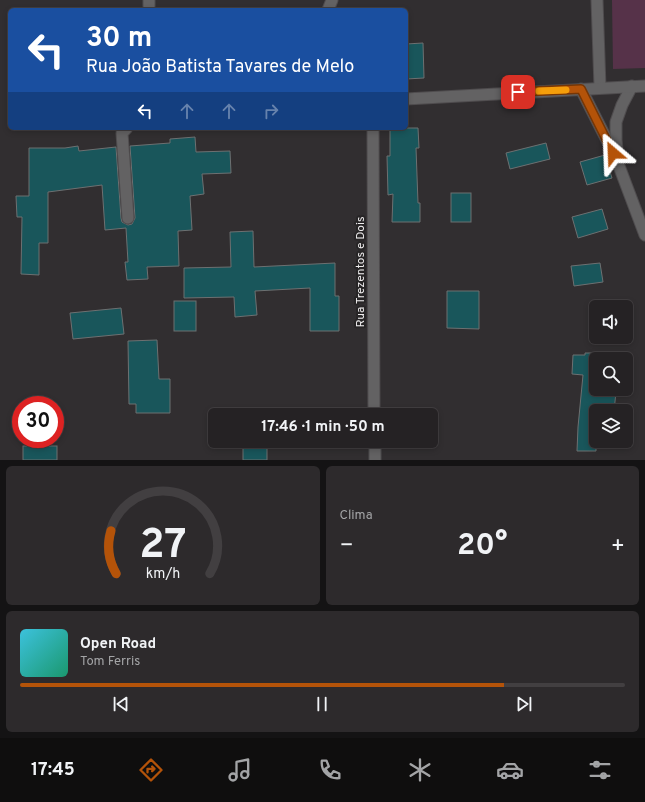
<!DOCTYPE html>
<html lang="pt">
<meta charset="utf-8">
<style>
:root{--surface:#252224;--page:#2d2a2c;--text:#f1f3f6;--muted:#a3a4a6;--line:#423f41;--accent:#b45309}
body{margin:0;font-family:Overpass,sans-serif;background:var(--page);color:var(--text);height:100vh;display:flex;flex-direction:column;font-size:15px;white-space:nowrap}
*{box-sizing:border-box;margin:0}
p{font-size:13px;color:var(--muted)}
.icon{flex:none;width:22px;height:22px;fill:none;stroke:currentColor;stroke-width:2;stroke-linecap:round;stroke-linejoin:round}
.map{position:relative;height:460px;overflow:hidden}
.drawer{display:flex;flex-direction:column;gap:6px;padding:6px;background:#141314;flex:1}
.drawer>*{flex:none}
.banner{position:absolute;left:8px;top:8px;width:400px;height:122px;border-radius:6px;box-shadow:0 2px 6px #0003,0 0 0 1px var(--line);background:#1a4fa0;color:#fff;overflow:hidden}
.controls{position:absolute;left:589px;top:300px;display:grid;gap:8px}
.controls a{display:grid;place-items:center;width:44px;height:44px;border-radius:6px;background:var(--surface);box-shadow:0 2px 6px #0003,0 0 0 1px var(--line);font-size:20px}
.speed{position:absolute;left:12px;top:396px;display:flex;gap:8px;font-size:20px;font-weight:700;text-align:center}
.speed>*{display:grid;place-content:center;width:52px;height:52px;border-radius:50%;background:var(--surface);box-shadow:0 2px 6px #0003,0 0 0 1px var(--line);line-height:1}
.speed .limit{border:6px solid #d22;background:#fff;color:#111}
.pin{position:absolute;display:grid;place-items:center;width:34px;height:34px;color:#fff;margin:-17px;border-radius:8px;box-shadow:0 2px 6px #0006}
.me{position:absolute;width:44px;margin:-22px;rotate:334deg;stroke-linejoin:round;filter:drop-shadow(0 0 3px #0008)}
.turn{display:flex;align-items:center;gap:14px;height:84px;padding:0 12px;font-size:18px}
.turn .icon{width:52px;height:52px;stroke-width:2.5}
.turn b{display:block;font-size:28px;line-height:34px}
.lanes{display:flex;align-items:center;height:38px;padding:0 12px;background:#0003;justify-content:center;gap:20px;direction:ltr}
.lanes .off{opacity:.35}
.big{font-size:30px;font-weight:700;line-height:1.1}
.drawer .tile{flex:1;display:flex;flex-direction:column;justify-content:center;gap:6px;min-width:0;padding:0 14px;border-radius:6px;background:var(--page)}
.drawer .dial{align-items:center;gap:0}
.dial svg{height:104px;overflow:visible;fill:none;stroke:var(--line);stroke-width:7;stroke-linecap:round;text-anchor:middle}
.dial text{fill:var(--text);stroke:none}
.song{display:flex;align-items:center;gap:12px}
.cover{width:48px;height:48px;border-radius:6px;background:linear-gradient(135deg,hsl(190 70% 55%),hsl(160 70% 35%))}
.played{height:4px;border-radius:2px;background:linear-gradient(90deg,var(--accent) 80%,var(--line) 80%)}
.keys{display:flex;justify-content:space-around;direction:ltr}
.heat{display:flex;justify-content:space-between;align-items:center;font-size:22px;direction:ltr}
.drawer .tiles{flex:1;display:grid;gap:6px;grid-template-columns:1fr 1fr}
.tile:last-child{grid-column:span 2}
.trip{position:absolute;left:208px;top:408px;width:230px;height:40px;border-radius:6px;background:var(--surface);box-shadow:0 2px 6px #0003,0 0 0 1px var(--line);font-weight:700;line-height:40px;text-align:center}
.menu{display:flex;height:64px;justify-content:space-around;align-items:center;background:#0f0e0e;color:var(--muted)}
.menu .icon{width:28px;height:28px}
.menu .selected{color:var(--accent)}
.menu b{font-size:18px;color:var(--text)}
.map>svg:first-child{display:block}
</style>
<div class="map">
<svg width="645" height="460" viewBox="0 0 645 460">
<rect width="100%" height="100%" fill="#312e30"/>
<!-- green -->
<path fill="#563249" d="M612,0h33v68l-32,1z"/>
<!-- building -->
<g fill="#19565b" stroke="#6d7071">
<path d="M423,43l1,35 -18,1v-35z"/>
<path d="M390,128h28l1,20h-3l2,55h2v19h-28l1,-28 -5,1 -1,-39h3z"/>
<path d="M195,137l1,15 34,-1 1,22 -29,1 2,20 -14,2 2,34 -14,1 1,35 -32,1 1,12 -21,1 -2,-18h3l-2,-34 -21,2 -3,-45 -54,7v51h-9v32l-18,-1 1,-57h-5l-1,-21h13v-48h36l13,-2 1,5 37,-4 5,71 1,4 6,3 4,-1 3,-6 -5,-72 40,-3v-4z"/>
<path d="M546,143l4,16 -40,10 -4,-16z"/>
<path d="M605,155l7,23 -25,7 -7,-23z"/>
<rect x="451" y="193" width="20" height="29"/>
<path d="M602,209l6,20 -30,9 -6,-21z"/>
<path d="M253,231l1,36 81,-4v33h4v35h-29v-43l-55,3 2,24 -22,2 -1,-20 -50,1v-30l47,-1 -1,-35z"/>
<path d="M600,263l3,19 -29,4 -3,-20z"/>
<path d="M447,291h32v38l-32,-1z"/>
<rect x="174" y="301" width="22" height="30"/>
<path d="M121,308l3,26 -51,5 -3,-26z"/>
<path d="M157,340l2,39h11v34h-34v-9h-7l-1,-63z"/>
<path d="M585,353h11v37l20,2 -2,19h-18v40h-19l1,-24 5,-52 -11,-1 1,-19h12z"/>
<rect x="23" y="446" width="34" height="14"/>
<rect x="243" y="446" width="24" height="14"/>
</g>
<g fill="none" stroke-linecap="round" stroke-linejoin="round">
<!-- minor casing -->
<g stroke="#4f4c4e" stroke-width="13">
<g id="minor">
<path d="M149,0v6"/>
<path d="M597,0l3,87"/>
<path d="M328,10l4,-10"/>
<path d="M632,86l-10,19 -6,17v18l3,26 26,69"/>
<path d="M581,89l34,67"/>
<path d="M406,99l239,-13"/>
<path d="M127,128l-5,5 6,85"/>
<path d="M373,128l1,287"/>
<path d="M375,441v19"/>
</g>
</g>
<!-- minor -->
<use href="#minor" stroke="#636263" stroke-width="11"/>
</g>
<g fill="none" stroke-linecap="round" stroke-linejoin="round">
<!-- route casing -->
<g stroke="#753606" stroke-width="10">
<path id="route" d="M518,92l63,-3 32,64"/>
</g>
<!-- route -->
<use href="#route" stroke="#b45309" stroke-width="7"/>
<!-- slow -->
<path stroke="#f59e0b" stroke-width="7" d="M539,91l27,-1"/>
</g>
<g text-anchor="middle" dominant-baseline="central" stroke-width="4" stroke-linejoin="round" paint-order="stroke">
<!-- street labels -->
<g font-size="12" fill="#eeeced" stroke="#272526">
<text transform="translate(361 272) rotate(-90)">Rua Trezentos e Dois</text>
</g>
</g>
</svg>
<div class="controls">
<a><svg class="icon" aria-label="sound" viewBox="0 0 24 24"><path d="M4 9h4l5-4v14l-5-4H4zM17 9q2 3 0 6"/></svg></a>
<a><svg class="icon" aria-label="search" viewBox="0 0 24 24"><circle cx="10" cy="10" r="6"/><path d="M15 15l6 6"/></svg></a>
<a><svg class="icon" aria-label="layers" viewBox="0 0 24 24"><path d="M12 4l9 5-9 5-9-5zM3 14l9 5 9-5"/></svg></a>
</div>
<div class="speed"><div class="limit">30</div></div>
<div class="pin" style="left:518px;top:92px;background:#d93025"><svg class="icon" aria-label="arrive" viewBox="0 0 24 24"><path d="M6 21V4h12l-3 4 3 4H6"/></svg></div>
<svg class="me" style="left:613px;top:153px" viewBox="-20 -20 40 40"><path d="M0-17L14 15 0 8-14 15z" fill="#b45309" stroke="#fff" stroke-width="4"/></svg>
<div class="trip">17:46 · 1 min · 50 m</div>
<div class="banner">
<div class="turn"><svg class="icon" aria-label="left" viewBox="0 0 24 24"><path d="M17 20v-9H6M10 6l-5 5 5 5"/></svg><div><b>30 m</b>Rua João Batista Tavares de Melo</div></div>
<div class="lanes"><svg class="icon" aria-label="left" viewBox="0 0 24 24"><path d="M17 20v-9H6M10 6l-5 5 5 5"/></svg><svg class="icon off" aria-label="ahead" viewBox="0 0 24 24"><path d="M12 20V5M6 11l6-6 6 6"/></svg><svg class="icon off" aria-label="ahead" viewBox="0 0 24 24"><path d="M12 20V5M6 11l6-6 6 6"/></svg><svg class="icon off" aria-label="right" viewBox="0 0 24 24"><path d="M7 20v-9h11M14 6l5 5-5 5"/></svg></div>
</div>
</div>
<section class="drawer">
<div class="tiles">
<div class="tile dial"><svg viewBox="0 0 100 80">
<path d="M14 69A42 42 0 1 1 86 69"/>
<path d="M14 69A42 42 0 0 1 10 36" stroke="#b45309"/>
<text x="50" y="56" font-size="32" font-weight="700">27</text>
<text x="50" y="72" font-size="11">km/h</text>
</svg></div>
<div class="tile"><p>Clima</p>
<div class="heat"><a>−</a><b class="big">20°</b><a>+</a></div>
</div>
<div class="tile">
<div class="song"><i class="cover"></i><div><b>Open Road</b><p>Tom Ferris</p></div></div>
<div class="played"></div>
<div class="keys"><svg class="icon" aria-label="previous" viewBox="0 0 24 24"><path d="M18 5L8 12l10 7zM5 5v14"/></svg><svg class="icon" aria-label="pause" viewBox="0 0 24 24"><path d="M8 5v14M16 5v14"/></svg><svg class="icon" aria-label="next" viewBox="0 0 24 24"><path d="M6 5l10 7-10 7zM19 5v14"/></svg></div>
</div>
</div>
</section>
<nav class="menu">
<b>17:45</b>
<svg class="icon selected" aria-label="directions" viewBox="0 0 24 24"><path d="M12 3l9 9-9 9-9-9zM9 14v-3h6M13 9l2 2-2 2"/></svg>
<svg class="icon" aria-label="music" viewBox="0 0 24 24"><path d="M9 18V5l10-2v13"/><circle cx="6" cy="18" r="3"/><circle cx="16" cy="16" r="3"/></svg>
<svg class="icon" aria-label="phone" viewBox="0 0 24 24"><path d="M5 4h4l2 5-3 2q2 4 5 5l2-3 5 2v4C11 20 4 13 5 4z"/></svg>
<svg class="icon" aria-label="climate" viewBox="0 0 24 24"><path d="M12 3v18M4 7l16 10M4 17L20 7"/></svg>
<svg class="icon" aria-label="car" viewBox="0 0 24 24"><path d="M5 17H2v-5l4-1 3-4h7l3 4 3 1v5h-3M9 17h6M6 11h13"/><circle cx="7" cy="17" r="2"/><circle cx="17" cy="17" r="2"/></svg>
<svg class="icon" aria-label="filters" viewBox="0 0 24 24"><path d="M4 7h16M4 17h16"/><circle cx="9" cy="7" r="2"/><circle cx="15" cy="17" r="2"/></svg>
</nav>
